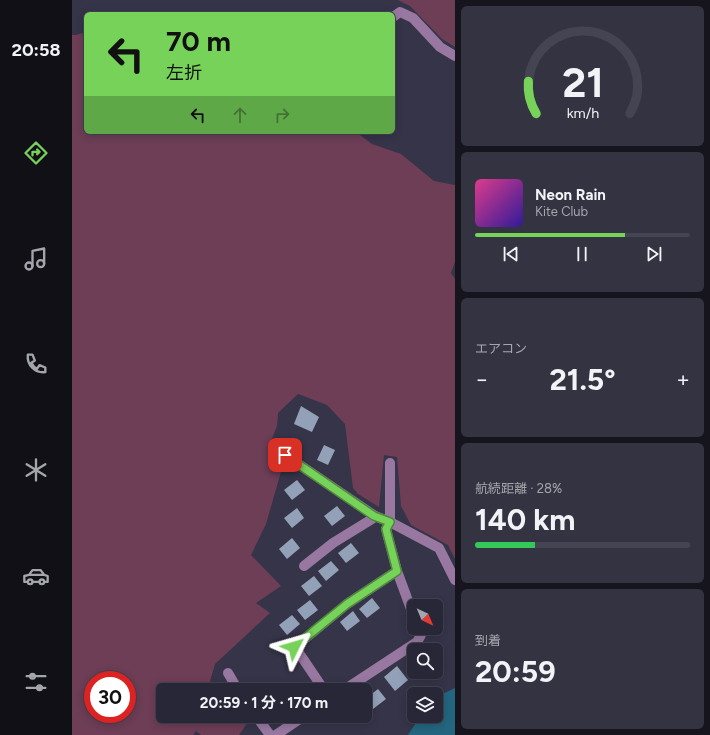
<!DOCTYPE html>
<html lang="ja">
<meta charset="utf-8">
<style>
:root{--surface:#282737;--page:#343342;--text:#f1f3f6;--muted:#a5a5ad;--line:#444452;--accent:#77d259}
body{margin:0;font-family:Figtree,"Noto Sans JP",sans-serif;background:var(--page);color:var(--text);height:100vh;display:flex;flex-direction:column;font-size:15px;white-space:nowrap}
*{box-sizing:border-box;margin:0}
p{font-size:13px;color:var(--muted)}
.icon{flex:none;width:22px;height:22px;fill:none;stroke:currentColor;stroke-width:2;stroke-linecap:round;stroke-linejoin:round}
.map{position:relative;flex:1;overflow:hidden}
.details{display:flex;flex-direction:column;gap:6px;padding:6px;background:#16151e;width:255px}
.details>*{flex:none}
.top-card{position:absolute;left:12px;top:12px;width:311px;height:122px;border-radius:6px;box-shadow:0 2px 10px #0003,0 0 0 1px var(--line);background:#77d259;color:#111;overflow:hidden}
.needle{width:26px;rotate:136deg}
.fabs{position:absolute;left:335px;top:599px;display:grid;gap:8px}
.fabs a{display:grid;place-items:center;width:36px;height:36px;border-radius:6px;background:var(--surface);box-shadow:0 2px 10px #0003,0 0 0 1px var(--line);font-size:20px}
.speed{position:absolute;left:12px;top:671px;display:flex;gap:8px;font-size:20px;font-weight:700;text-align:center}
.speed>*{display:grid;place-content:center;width:52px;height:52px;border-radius:50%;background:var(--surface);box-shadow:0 2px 10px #0003,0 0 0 1px var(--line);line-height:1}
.speed .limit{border:6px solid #d22;background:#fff;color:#111}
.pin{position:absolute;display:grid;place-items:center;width:34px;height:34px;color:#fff;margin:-17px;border-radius:8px;box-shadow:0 2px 6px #0006}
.me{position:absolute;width:44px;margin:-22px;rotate:50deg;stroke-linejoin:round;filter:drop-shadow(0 0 3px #0008)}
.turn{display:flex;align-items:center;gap:14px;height:84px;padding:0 16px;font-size:18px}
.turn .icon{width:52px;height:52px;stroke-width:2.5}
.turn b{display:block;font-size:28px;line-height:34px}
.lanes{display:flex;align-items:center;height:38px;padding:0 16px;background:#0003;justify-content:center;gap:20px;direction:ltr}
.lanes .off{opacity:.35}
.big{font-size:30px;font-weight:700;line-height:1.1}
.details .card{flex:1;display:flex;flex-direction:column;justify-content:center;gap:6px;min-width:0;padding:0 14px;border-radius:6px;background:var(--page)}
.details .dial{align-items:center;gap:0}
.dial svg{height:104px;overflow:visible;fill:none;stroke:var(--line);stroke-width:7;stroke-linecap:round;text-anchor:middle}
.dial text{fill:var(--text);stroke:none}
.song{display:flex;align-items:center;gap:12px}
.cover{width:48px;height:48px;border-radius:6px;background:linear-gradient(135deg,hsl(330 70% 55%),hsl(250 70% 35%))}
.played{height:4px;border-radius:2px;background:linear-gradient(90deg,var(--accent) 70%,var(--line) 70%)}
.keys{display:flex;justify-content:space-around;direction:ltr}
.heat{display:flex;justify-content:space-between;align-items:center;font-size:22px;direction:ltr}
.charge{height:6px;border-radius:3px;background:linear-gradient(90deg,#34c759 28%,var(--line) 0)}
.trip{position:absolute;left:84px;top:683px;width:216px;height:40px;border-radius:6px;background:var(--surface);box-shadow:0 2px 10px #0003,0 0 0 1px var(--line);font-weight:700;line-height:40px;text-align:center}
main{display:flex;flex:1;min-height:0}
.dock{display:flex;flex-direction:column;width:72px;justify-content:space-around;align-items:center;background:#101016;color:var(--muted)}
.dock .icon{width:28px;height:28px}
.dock .on{color:var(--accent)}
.dock b{font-size:18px;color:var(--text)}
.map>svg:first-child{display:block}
</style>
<main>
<nav class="dock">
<b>20:58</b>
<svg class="icon on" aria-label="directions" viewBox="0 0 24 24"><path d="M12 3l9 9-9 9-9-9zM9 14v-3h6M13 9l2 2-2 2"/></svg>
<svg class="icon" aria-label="music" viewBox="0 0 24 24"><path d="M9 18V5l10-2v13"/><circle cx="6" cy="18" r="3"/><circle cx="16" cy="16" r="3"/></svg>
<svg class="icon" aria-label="phone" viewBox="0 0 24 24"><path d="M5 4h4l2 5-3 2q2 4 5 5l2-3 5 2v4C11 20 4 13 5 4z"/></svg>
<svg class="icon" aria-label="climate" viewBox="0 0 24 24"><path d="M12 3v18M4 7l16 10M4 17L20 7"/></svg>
<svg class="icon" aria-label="car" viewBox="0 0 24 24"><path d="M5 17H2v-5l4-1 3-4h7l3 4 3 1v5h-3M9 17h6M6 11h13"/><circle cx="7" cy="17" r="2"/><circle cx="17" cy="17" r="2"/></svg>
<svg class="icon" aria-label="filters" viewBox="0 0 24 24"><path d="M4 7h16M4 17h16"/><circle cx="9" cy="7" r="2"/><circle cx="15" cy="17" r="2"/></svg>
</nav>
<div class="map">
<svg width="383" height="735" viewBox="0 0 383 735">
<rect width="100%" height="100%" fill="#363449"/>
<!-- green -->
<g fill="#6d3e56" fill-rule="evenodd">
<path d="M326,0h57v47l-13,-8 -32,-33z"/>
<path d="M14,32v100h270l16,12 29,10 33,27 21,4v77l-4,11 4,6v280l-7,-14 -37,-20 -10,-19 -4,-49 -13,-2 -5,52 -21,-13 -5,-6 -8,-64 -18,-19 -29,-11 -20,19 -1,13 -6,15 12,24 -17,59 -15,31 30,31 -25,17 14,10 -55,51 -6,21 20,5h-66v26h85l2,3 -11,16h-38l-5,-4 -3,4h-121v-700h4zM21,680h34v34h-34z"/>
</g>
<!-- water -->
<path fill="#24657f" d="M383,688v47h-47l11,-17 -1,-2h18v-19z"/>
<!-- building -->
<g fill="#92a1b7">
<path d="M229,406l18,11 -7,15 -18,-8z"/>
<path d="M252,445l11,5 -7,15 -11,-5z"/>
<path d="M225,480l8,10 -13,10 -8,-10z"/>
<path d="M265,506l8,10 -13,10 -8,-10z"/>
<path d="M225,508l7,10 -12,10 -8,-10z"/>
<path d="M220,538l8,10 -13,11 -8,-10z"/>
<path d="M279,543l8,10 -13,10 -8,-10z"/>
<path d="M259,561l8,9 -13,11 -8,-10z"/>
<path d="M242,576l8,10 -13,10 -8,-10z"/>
<path d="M300,598l8,10 -13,10 -8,-9z"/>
<path d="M238,600l8,10 -13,10 -8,-10z"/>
<path d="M281,611l7,10 -13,10 -7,-9z"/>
<path d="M220,615l8,9 -13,11 -8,-10z"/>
<path d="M325,666l11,14 -13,11 -11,-14z"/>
<path d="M306,689l8,10 -13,10 -8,-10z"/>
</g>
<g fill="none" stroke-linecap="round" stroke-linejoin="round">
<!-- minor -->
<g stroke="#9878a1" stroke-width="10">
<path d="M321,17l7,-5 13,6 27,29 15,9"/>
<path d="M213,455l90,61 15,6 49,26 16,32"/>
<path d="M318,463v59l-4,7 11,42 17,46"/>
<path d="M232,566l29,-23 39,-24 3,-3"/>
<path d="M156,673l10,17"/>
<path d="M252,690l-29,-43 52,-43 50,-33"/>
<path d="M272,690l73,-48 4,-7 -3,-7"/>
<path d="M184,716l14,19"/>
<path d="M204,735l28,-19"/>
</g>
</g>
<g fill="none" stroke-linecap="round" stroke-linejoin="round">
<!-- route casing -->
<g stroke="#4d883a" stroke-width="10">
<path id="route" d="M213,455l89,61 16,6 -4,7 11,42 -50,33 -53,43"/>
</g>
<!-- route -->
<use href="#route" stroke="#77d259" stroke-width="7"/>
</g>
</svg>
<div class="fabs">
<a><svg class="needle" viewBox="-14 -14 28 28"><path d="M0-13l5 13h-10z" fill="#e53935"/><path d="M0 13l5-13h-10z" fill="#a5a5ad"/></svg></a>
<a><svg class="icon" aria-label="search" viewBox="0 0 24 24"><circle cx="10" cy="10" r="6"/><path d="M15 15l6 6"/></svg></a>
<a><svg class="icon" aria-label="layers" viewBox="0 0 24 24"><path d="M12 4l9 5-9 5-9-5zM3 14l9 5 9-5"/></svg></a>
</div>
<div class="speed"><div class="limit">30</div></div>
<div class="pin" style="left:213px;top:455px;background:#d93025"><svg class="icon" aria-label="arrive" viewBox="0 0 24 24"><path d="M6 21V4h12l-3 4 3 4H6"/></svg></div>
<svg class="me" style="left:222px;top:647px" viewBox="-20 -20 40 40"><path d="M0-17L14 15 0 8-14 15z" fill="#77d259" stroke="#fff" stroke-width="4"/></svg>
<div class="trip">20:59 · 1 分 · 170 m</div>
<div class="top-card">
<div class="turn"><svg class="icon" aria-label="left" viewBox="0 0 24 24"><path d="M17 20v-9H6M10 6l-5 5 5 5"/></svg><div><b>70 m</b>左折</div></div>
<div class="lanes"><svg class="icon" aria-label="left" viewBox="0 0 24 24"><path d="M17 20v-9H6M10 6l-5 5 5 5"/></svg><svg class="icon off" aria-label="ahead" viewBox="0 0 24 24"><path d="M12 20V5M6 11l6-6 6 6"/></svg><svg class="icon off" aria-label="right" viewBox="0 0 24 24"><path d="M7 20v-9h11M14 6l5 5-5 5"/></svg></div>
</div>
</div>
<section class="details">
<div class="card dial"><svg viewBox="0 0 100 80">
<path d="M14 69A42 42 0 1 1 86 69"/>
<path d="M14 69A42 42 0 0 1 8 44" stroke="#77d259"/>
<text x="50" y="56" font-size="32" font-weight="700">21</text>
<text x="50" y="72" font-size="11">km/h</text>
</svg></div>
<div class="card">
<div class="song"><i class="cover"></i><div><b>Neon Rain</b><p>Kite Club</p></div></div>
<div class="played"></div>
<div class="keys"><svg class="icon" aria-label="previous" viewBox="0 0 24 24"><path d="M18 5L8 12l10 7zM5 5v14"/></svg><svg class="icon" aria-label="pause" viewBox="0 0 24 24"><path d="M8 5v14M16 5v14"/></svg><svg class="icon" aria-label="next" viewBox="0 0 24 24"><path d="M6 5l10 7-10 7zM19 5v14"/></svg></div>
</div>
<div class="card"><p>エアコン</p>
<div class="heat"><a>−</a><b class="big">21.5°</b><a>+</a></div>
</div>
<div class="card"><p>航続距離 · 28%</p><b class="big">140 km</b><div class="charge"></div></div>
<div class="card"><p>到着</p><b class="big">20:59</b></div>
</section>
</main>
